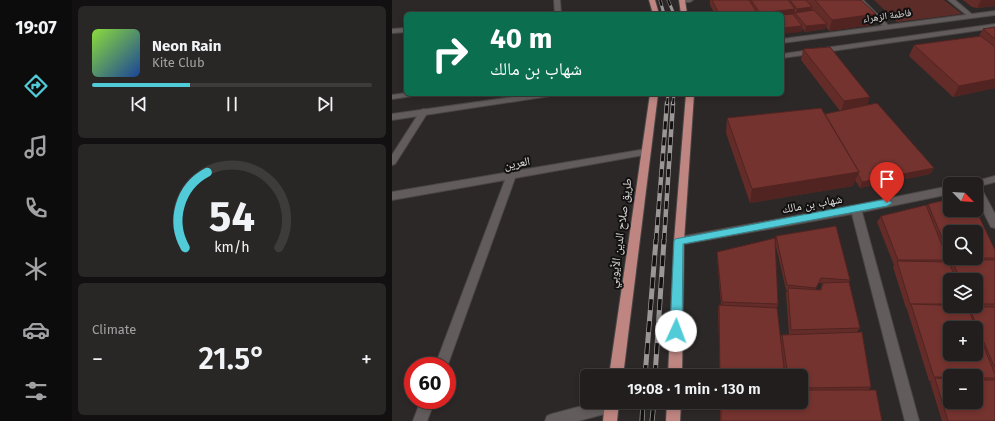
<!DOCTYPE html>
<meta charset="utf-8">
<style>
:root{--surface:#211e1d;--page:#292726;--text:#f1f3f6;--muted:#a2a2a4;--line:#3e3c3b;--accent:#52cbd8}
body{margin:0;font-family:"Fira Sans","Noto Naskh Arabic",sans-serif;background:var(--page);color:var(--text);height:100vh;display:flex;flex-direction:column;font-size:15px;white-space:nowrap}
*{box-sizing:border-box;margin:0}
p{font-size:13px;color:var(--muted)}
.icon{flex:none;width:22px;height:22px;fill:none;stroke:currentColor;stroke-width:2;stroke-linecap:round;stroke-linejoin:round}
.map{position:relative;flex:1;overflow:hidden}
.panel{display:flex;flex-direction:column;gap:6px;padding:6px;background:#121010;width:320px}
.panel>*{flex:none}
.hud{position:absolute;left:12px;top:12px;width:380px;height:84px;border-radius:6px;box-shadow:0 2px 6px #0003,0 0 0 1px var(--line);background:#0b6e4f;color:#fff;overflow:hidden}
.needle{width:26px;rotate:115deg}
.tools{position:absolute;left:551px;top:177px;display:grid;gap:8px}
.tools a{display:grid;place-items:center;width:40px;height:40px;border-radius:6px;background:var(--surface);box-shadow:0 2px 6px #0003,0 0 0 1px var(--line);font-size:20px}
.speed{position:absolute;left:12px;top:357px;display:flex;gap:8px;font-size:20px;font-weight:700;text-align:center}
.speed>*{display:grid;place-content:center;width:52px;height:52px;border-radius:50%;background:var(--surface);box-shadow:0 2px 6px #0003,0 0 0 1px var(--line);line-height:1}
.speed .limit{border:6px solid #d22;background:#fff;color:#111}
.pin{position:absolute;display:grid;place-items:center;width:34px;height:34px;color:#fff;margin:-41px -17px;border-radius:50% 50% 50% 0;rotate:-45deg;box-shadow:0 0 4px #0007}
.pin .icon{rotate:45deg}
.me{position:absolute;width:44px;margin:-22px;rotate:2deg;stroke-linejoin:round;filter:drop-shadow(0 0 3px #0008)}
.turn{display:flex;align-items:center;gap:14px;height:84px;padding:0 20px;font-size:18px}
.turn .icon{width:52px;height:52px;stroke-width:2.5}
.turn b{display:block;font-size:28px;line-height:34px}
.big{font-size:30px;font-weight:600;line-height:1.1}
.panel .card{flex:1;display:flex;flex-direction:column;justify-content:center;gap:6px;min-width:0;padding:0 14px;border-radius:6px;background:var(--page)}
.panel .dial{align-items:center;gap:0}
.dial svg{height:104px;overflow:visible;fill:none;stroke:var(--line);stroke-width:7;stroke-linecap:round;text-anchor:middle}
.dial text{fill:var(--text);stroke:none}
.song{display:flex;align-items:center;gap:12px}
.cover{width:48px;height:48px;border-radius:6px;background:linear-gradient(135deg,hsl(90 70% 55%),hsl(220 70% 35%))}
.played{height:4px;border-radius:2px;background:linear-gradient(90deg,var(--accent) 35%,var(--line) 35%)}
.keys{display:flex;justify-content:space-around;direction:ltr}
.heat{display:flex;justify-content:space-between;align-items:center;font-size:22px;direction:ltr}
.trip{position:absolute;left:188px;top:369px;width:228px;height:40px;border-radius:6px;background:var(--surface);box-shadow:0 2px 6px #0003,0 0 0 1px var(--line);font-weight:600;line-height:40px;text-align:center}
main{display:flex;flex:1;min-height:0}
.tab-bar{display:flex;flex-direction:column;width:72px;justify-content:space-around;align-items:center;background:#0d0c0c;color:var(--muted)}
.tab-bar .icon{width:28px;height:28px}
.tab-bar .active{color:var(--accent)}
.tab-bar b{font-size:18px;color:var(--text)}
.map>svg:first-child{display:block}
</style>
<main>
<nav class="tab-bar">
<b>19:07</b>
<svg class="icon active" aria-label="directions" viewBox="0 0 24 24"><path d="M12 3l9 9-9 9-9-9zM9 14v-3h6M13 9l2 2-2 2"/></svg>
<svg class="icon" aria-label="music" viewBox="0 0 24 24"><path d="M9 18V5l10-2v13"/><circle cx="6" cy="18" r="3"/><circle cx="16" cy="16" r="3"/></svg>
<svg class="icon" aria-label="phone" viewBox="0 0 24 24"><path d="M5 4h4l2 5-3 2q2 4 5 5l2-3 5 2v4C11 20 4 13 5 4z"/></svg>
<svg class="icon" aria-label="climate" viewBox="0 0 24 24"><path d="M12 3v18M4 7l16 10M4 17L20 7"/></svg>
<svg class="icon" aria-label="car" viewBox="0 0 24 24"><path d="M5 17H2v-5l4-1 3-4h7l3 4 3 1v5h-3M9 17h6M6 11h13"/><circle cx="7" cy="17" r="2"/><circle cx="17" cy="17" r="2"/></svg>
<svg class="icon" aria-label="filters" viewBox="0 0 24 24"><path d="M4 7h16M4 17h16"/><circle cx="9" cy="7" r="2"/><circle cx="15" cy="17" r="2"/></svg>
</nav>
<section class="panel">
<div class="card">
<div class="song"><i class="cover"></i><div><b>Neon Rain</b><p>Kite Club</p></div></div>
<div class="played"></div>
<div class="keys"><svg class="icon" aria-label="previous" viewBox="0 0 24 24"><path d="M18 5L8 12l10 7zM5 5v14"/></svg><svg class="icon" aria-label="pause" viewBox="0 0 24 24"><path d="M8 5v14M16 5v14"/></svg><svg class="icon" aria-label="next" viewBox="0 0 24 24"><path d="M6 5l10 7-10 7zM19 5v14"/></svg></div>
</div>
<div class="card dial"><svg viewBox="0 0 100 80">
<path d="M14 69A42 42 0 1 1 86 69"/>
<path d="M14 69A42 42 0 0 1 31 11" stroke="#52cbd8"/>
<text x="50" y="56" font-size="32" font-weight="700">54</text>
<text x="50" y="72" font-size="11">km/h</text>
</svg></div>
<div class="card"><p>Climate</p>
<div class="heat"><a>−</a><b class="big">21.5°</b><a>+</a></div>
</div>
</section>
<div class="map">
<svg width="603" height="421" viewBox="0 0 603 421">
<rect width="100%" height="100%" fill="#2c2827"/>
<!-- green -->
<path fill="#5c2c29" d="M482,0h70l18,14 -65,8z"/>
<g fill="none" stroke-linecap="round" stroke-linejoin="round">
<!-- minor casing -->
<g stroke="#4a4746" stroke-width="2">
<g id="minor">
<path d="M162,0h6l1,14h-6z"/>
<path d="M288,0h13l-3,2h-10z"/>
<path d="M465,0h6l26,26v2h-4z"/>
<path d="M556,0h7l19,16 -5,1z"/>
<path d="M14,28v4l-14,1v-4z"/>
<path d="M32,109l4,3 -33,52 -3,1v-10l29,-45z"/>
<path d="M254,149l3,1 1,2 -1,2 -134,24 -68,189 -12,-1 70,-186 -113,20v-8z"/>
<path d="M603,176v6l-15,4 15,28v14l-4,-1 -15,-30v-13h-5l2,-2z"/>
<path d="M558,186v8l-88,18 57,209h-14l-53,-207 -173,31 -4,-1 -1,-3 1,-3 4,-1 177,-32z"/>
<path d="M29,400h14l-8,21h-14z"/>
<path d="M205,402h21l1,3 -2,5 -5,2 -34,9h-33l2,-5 5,-2z"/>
</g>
</g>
<!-- secondary casing -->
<g stroke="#4a4746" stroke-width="2">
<g id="secondary">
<path d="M603,11v4l-213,28v-4z"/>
<path d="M603,24v4l-213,30v-4z"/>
<path d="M14,93v1h11l-4,2 -21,3v-4z"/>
<path d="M142,94h20l-4,2 -158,24v-6z"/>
</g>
</g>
<!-- primary casing -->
<g stroke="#4a4746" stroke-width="2">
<g id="primary">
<path d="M257,0h6l4,14h-6z"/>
<path d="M287,0h6l2,14h-6z"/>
<path d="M258,94h8l-35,282h-14z"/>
<path d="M294,94h8l-10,147 -2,135h-14l6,-135z"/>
<path d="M213,402h14l-2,19h-14z"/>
<path d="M275,402h14l-1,19h-14z"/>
</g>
</g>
<!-- minor -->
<use href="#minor" fill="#625d5c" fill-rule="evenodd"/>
<!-- secondary -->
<use href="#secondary" fill="#625d5c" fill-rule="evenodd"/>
<!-- primary -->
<use href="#primary" fill="#be8581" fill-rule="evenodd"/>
<!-- rail-far2 casing -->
<g stroke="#9b9797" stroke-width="3">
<g id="rail-far2">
<path d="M268,0l4,14"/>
<path d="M276,0l6,14"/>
<path d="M275,104l1,-10"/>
<path d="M281,104l1,-10"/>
</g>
</g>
<!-- rail-far1 casing -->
<g stroke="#9b9797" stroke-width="4.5">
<g id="rail-far1">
<path d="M264,241l11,-138"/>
<path d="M272,241l9,-138"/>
</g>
</g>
<!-- rail casing -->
<g stroke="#9b9797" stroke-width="5">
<g id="rail">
<path d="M253,376l11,-136"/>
<path d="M263,376l9,-136"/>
<path d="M250,421l1,-19"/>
<path d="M260,421l2,-19"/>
</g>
</g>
<!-- rail-far2 -->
<use href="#rail-far2" stroke="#131111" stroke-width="2" stroke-dasharray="6" stroke-linecap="butt"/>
<!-- rail-far1 -->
<use href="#rail-far1" stroke="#131111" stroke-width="3" stroke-dasharray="8" stroke-linecap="butt"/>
<!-- rail -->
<use href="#rail" stroke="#131111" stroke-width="3.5" stroke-dasharray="11" stroke-linecap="butt"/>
</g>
<!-- wall -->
<g fill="#642c28" fill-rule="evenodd">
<path d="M318,0h151l15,14 -4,11 -43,6 -3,-5 -1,3 -20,3 -3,-4 -1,4 -19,-18h-67l-5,-9z"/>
<path d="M571,0h32v6l-18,2 -5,-1z"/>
<path d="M603,27v61l-42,9 -44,-41 5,-11 65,-9 4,-7z"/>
<path d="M411,49l64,56 67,63 -4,6 -70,14 -5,-8 -2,6 -103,17 -24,-70 1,-15 98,-4 15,-3 -39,-51z"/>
<path d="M536,204l67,46v171h-53l-12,-39 2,-1h-3l-22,-72v-1h-1l-13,-41 1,-2 -17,-43 4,-6 45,-9zM558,232l26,26h-26zM558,280h26v26h-26zM558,376h26v26h-26z"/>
<path d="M384,236l74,44 -1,2 11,46 -3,4 14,55 -3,3 14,31h-162v-19h81v-26h-16l-2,-15 2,15h-65l-2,-66 1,-5h2l-4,-47v-6l58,-10zM383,242l11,48h1l-1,3 3,41 -7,1 -2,3 -3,-30 1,-4zM427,283h3l-2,7h-5z"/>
</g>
<!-- shaded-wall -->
<g fill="#512421">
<path d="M589,0h14v6l-18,2z"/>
<path d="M420,7l-1,6 -15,2 1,-6z"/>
<path d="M403,9l-1,8 -12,2v-5h-22v-1z"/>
<path d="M484,14l-4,11 -43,6 3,-11z"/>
<path d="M435,24l-2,5 -20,3 1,-6z"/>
<path d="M410,26l-1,6 -19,2v-6z"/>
<path d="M603,79v9l-42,9 6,-11z"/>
<path d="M478,97l-4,11 -25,4 3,-11z"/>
<path d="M542,168l-4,6 -70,14 2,-6z"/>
<path d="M467,172l-6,14 -103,17 2,-14z"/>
</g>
<!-- building -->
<g fill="#74332f" stroke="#512421" fill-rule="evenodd">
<path d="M320,0h37l8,13 -5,1h-33z"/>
<path d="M359,0h37l7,9 -35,4z"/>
<path d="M398,0h16l6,7 -15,2z"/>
<path d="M423,0h46l15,14 -44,6z"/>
<path d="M422,10l13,14 -21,2 -11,-13z"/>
<path d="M401,14l9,12 -20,2v-13z"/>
<path d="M603,27v12l-12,-10z"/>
<path d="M589,36l14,11v32l-36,7 -45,-41z"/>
<path d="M438,47l40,50 -26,4 -41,-52z"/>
<path d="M485,103l57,65 -72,14 -4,-8 1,-2 -34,-58z"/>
<path d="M429,108l38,64 -107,17 -25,-71z"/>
<path d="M558,199v11h26l19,40v8h-45h26v-26h-26v25l-22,-53z"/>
<path d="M534,205l22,55h-50l-17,-44z"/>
<path d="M444,226l14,54 -29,-2 -5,10 -29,-3 -11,-49z"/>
<path d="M383,238l3,66 -56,-2 -5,-50z"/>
<path d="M560,259l43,1v44h-19v-24h-16z"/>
<path d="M505,261l52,1 7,18h-6v24h-40z"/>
<path d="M457,282l11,46 -69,2 -3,-42 33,2 2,-7z"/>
<path d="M519,304l56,2 28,68v4h-19v-2h-26v1h-16zM558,328h26v26h-26z"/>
<path d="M327,305l58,3 8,68h-65z"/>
<path d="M577,307h26v59h-1z"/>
<path d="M470,332l9,55 -70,1v-12h-13l-6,-41z"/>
<path d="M543,378l15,1v23h26v-22h19v41h-47z"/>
<path d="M409,390h75l6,31h-161v-19h80z"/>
</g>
<!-- route -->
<path fill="#52cbd8" stroke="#35848c" d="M495,199l5,4 -5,3 -204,38 -1,87 -2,4 -4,1 -4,-1 -2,-4 4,-90 1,-2z"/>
<g text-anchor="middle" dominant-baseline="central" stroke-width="4" stroke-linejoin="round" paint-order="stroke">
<!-- far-street labels -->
<g font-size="10" fill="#e2dfdf" stroke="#131111">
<text transform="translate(495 16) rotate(-8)">فاطمة الزهراء</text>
</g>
<!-- street labels -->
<g font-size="12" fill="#e2dfdf" stroke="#131111">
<text transform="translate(125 163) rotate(-10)">العرين</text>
<text transform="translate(420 204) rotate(-10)">شهاب بن مالك</text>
<text transform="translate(228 233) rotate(-82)">طريق صلاح الدين الأيوبي</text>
</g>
</g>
</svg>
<div class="tools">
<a><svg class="needle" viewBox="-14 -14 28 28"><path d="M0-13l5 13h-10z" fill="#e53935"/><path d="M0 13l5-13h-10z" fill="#a2a2a4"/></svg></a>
<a><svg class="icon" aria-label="search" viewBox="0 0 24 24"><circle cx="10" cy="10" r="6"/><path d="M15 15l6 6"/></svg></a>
<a><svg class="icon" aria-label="layers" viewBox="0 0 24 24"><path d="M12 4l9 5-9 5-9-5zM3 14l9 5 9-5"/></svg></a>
<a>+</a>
<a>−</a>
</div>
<div class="speed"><div class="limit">60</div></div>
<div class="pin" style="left:495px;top:203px;background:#d93025"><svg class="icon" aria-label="arrive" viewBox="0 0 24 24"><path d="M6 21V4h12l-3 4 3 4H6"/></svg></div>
<svg class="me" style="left:284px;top:331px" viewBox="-20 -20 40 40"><circle r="19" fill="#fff"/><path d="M0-13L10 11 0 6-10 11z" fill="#52cbd8"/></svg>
<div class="trip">19:08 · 1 min · 130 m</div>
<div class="hud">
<div class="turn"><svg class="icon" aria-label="right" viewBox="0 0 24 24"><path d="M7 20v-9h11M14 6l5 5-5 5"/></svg><div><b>40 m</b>شهاب بن مالك</div></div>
</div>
</div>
</main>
